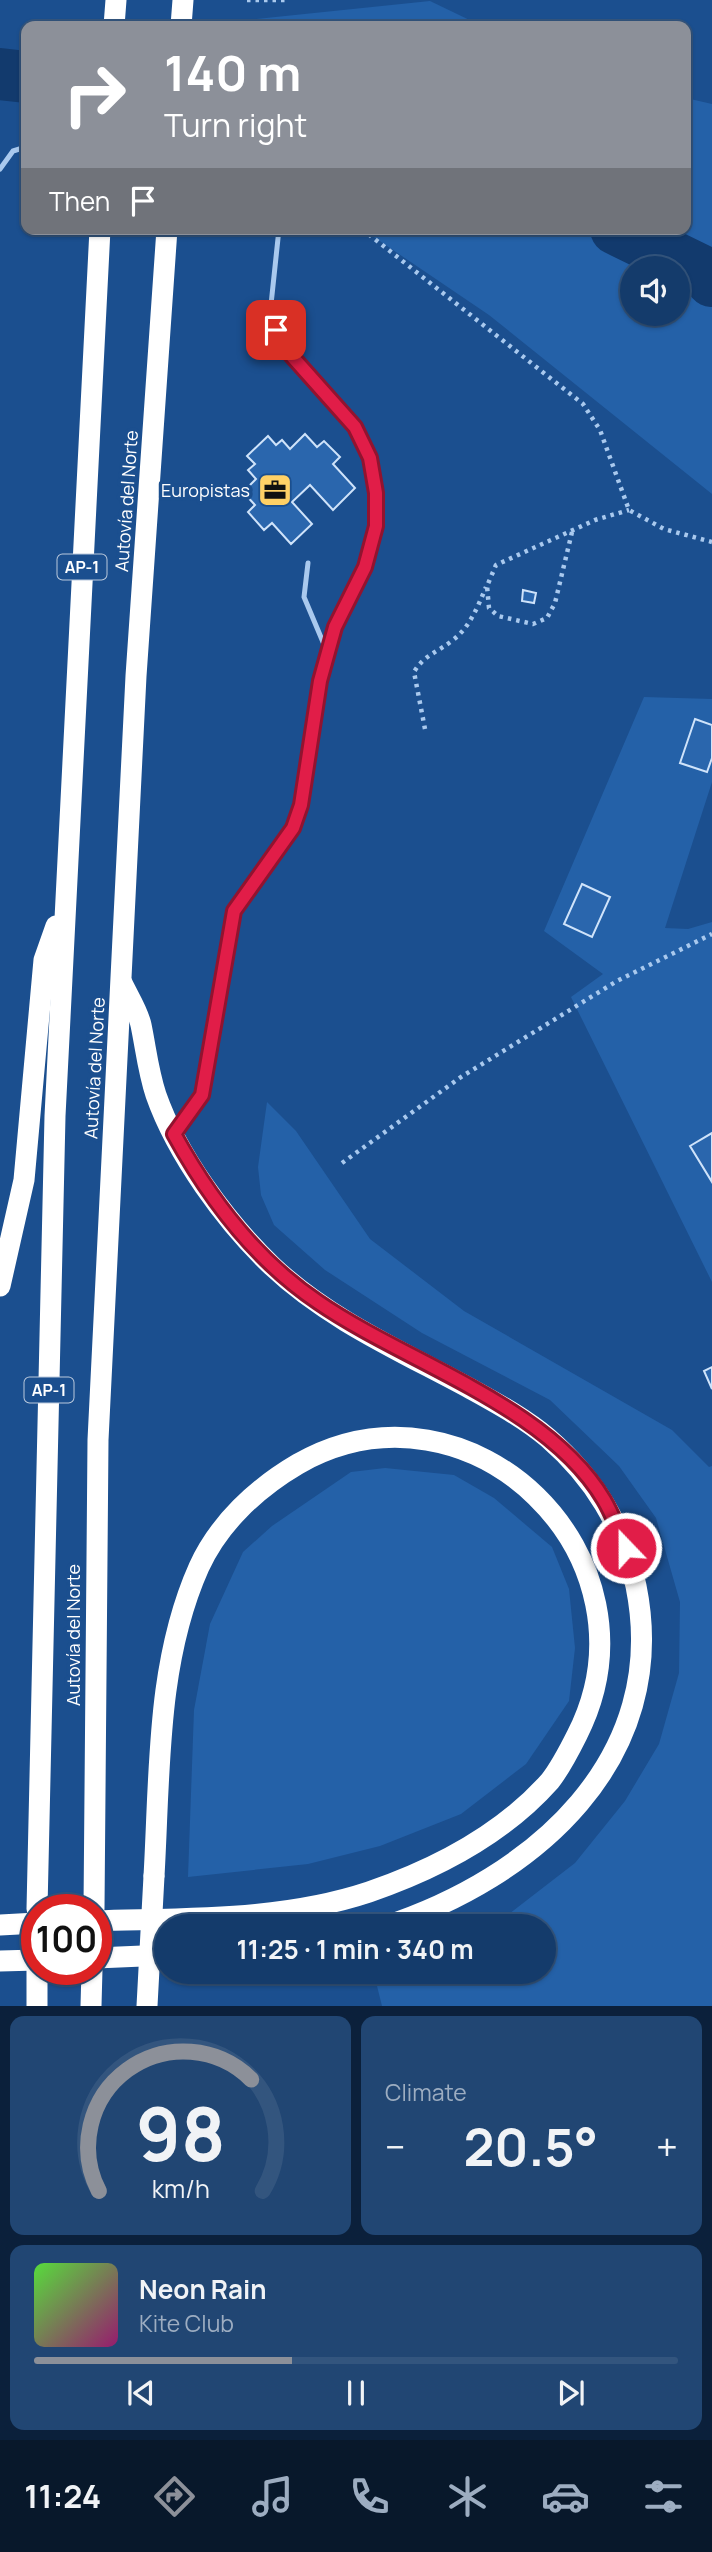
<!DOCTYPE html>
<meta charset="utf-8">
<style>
:root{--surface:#143b6b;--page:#214673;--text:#f1f3f6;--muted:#9dadc1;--line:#33557e;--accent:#8c9099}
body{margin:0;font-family:Manrope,sans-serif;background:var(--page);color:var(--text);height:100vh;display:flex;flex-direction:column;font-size:26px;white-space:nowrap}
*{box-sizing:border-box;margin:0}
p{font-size:23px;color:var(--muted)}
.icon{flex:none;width:38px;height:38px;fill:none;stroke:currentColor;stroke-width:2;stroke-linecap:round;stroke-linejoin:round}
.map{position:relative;height:2006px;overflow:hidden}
.side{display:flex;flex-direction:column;gap:10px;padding:10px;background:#0b203b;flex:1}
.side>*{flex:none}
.guide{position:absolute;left:21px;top:21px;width:670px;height:214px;border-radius:14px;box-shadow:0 2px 5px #0004,0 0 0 2px var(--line);background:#8c9099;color:#fff;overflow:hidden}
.tools{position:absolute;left:620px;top:256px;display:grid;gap:14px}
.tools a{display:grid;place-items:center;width:70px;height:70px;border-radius:50%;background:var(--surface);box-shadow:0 2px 5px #0004,0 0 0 2px var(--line);font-size:35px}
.speed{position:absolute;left:21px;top:1894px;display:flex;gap:14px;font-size:35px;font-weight:700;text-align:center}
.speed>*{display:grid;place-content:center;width:91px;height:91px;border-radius:50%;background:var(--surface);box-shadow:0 2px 5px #0004,0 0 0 2px var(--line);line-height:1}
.speed .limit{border:10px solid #d22;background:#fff;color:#111}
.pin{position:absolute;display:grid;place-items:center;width:60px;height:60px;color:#fff;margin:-30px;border-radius:14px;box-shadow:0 4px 10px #0006}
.me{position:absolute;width:77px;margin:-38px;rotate:338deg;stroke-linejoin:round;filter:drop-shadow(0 0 5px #0008)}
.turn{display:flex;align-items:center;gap:24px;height:147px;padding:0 28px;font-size:32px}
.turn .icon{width:91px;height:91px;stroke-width:2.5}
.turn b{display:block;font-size:49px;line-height:60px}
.then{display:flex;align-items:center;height:66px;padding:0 28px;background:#0003;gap:14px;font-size:26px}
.big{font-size:52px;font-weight:700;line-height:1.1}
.side .tile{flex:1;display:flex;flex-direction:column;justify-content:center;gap:10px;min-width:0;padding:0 24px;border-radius:14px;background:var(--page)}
.side .dial{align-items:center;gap:0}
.dial svg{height:182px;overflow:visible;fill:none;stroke:var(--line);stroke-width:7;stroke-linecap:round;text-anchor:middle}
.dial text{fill:var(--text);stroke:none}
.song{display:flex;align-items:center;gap:21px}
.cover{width:84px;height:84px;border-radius:10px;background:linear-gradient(135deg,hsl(110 70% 55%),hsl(320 70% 35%))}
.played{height:7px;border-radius:4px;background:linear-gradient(90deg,var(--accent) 40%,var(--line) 40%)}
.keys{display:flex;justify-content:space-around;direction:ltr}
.heat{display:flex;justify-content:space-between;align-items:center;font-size:38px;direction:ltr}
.side .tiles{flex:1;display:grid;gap:10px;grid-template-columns:1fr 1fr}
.tile:last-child{grid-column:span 2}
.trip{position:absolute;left:154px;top:1914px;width:402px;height:70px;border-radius:35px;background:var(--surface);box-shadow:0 2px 5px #0004,0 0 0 2px var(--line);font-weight:700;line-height:70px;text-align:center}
.tab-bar{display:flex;height:112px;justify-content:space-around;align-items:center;background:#08182b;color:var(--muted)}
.tab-bar .icon{width:49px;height:49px}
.tab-bar .active{color:var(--accent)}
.tab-bar b{font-size:32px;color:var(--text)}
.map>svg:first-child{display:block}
</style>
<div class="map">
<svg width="712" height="2006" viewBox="0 0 712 2006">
<rect width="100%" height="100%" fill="#1b4f8f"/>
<!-- green -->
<g fill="#2461a8" fill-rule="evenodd">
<path d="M430,1l52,25h-264v-3z"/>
<path d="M686,98l26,6v390l-223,-179 -127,-86h324zM632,268h45v45h-45z"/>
<path d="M644,697l68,2v83l-47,146 23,1 24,-7v360l-141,-285 32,-23 -59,-43z"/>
<path d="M267,1102l29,29 74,108 94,72 208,119 37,37 3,-1v540h-330l-6,-24 23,-10h145v-45h-52l83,-64 50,-62 34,-57 20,-71 1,-71 -24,-84 -37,-52 -69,-66 -128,-67 -97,-63 -51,-45 -13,-30 -3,-28z"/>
<path d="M385,1468l69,7 40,23 58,49 17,42 6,59 -6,53 -43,63 -65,50 -81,32 -72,18 -120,13 6,-167 16,-86 33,-72 29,-26 79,-54z"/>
</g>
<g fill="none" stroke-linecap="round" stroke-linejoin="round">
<!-- river -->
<g stroke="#123a6d" stroke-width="52">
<path d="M0,74l26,3"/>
<path d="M616,229l88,43 8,9"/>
</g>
</g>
<!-- building -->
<g fill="#2a66ad" stroke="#cfe3fa" stroke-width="2">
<path d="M305,434l12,13 7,-6 16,16 -7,7 22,24 -22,22 -23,-25 -18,17 20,22 -21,20 -19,-21 -8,7 -16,-18 7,-7 -12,-13 13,-13 -8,-9 7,-6 -8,-8 21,-20 8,9 6,-5 8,9z"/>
<path d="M523,590l13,3 -2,10 -12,-2z"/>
<path d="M695,719l17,6v33l-5,14 -27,-9z"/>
<path d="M582,884l28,13 -18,40 -28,-13z"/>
<path d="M712,1133v49l-22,-36z"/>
<path d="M712,1367v22l-8,-18z"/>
</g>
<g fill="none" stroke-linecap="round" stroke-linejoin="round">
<!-- path -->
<g stroke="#a9c9ee" stroke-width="4.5" stroke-dasharray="3.5 5" stroke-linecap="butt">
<path d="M247,0h41"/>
<path d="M362,229l221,175 17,26 29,80 35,19 48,13"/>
<path d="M572,532l-17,71 -8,15 -14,6 -35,-8 -9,-8 -2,-22 9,-21 99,-45 34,-10"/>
<path d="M425,729l-11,-57c10,-17 24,-20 39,-32 17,-13 25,-34 33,-53"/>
<path d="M342,1163l119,-86 156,-96 95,-47"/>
</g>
<!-- lane -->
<g stroke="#a9c9ee" stroke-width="5">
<path d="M0,169l13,-18 13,-4"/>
<path d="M308,563l-4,34 24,57"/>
<path d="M178,1129l24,-34 32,-185 59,-82 8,-23 19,-124 15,-54 29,-60 12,-41v-33l-6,-35 -16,-31 -72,-82 -12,-31 9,-85"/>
</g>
<!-- highway -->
<g stroke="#fff" stroke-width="21">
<path d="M114,26l2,-26"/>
<path d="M181,26l2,-26"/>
<path d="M122,983c6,13 16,28 19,42 5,24 7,46 15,70 21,60 70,127 116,171 57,54 131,86 199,123 27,15 53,29 77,49 46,40 75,87 88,148 35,173 -102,292 -253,341"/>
<path d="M0,1286l24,-106 20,-220 12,-34"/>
<path d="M37,1909l18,-793 45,-887"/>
<path d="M94,1909l4,-469 38,-764 31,-447"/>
<path d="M96,1921c91,-3 186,0 273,-29 67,-23 133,-57 181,-111 11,-14 19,-30 27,-46 90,-177 -106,-369 -279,-271 -41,24 -79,59 -99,103 -43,96 -39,207 -45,309"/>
<path d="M0,1925l37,-2"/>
<path d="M96,1958l70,-3"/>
<path d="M0,1961l37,-1"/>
<path d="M37,2006v-37"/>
<path d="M91,2006l1,-37"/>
</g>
<!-- highway-bridge -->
<path stroke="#fff" stroke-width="21" d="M147,2006l7,-130"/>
</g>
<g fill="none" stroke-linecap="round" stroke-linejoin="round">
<!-- route casing -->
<g stroke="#92132f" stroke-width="18">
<path id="route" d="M276,330l6,15 73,82 15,31 6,35v33l-11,41 -30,60 -15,54 -19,124 -8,23 -59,83 -32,184 -28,39c35,64 83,127 144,168 88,61 230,103 286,198 9,15 15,32 22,48"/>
</g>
<!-- route -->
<use href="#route" stroke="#e11d48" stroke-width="12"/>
</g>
<!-- icons -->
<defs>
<g id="office-square" transform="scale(1.75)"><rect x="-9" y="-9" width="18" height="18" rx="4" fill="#ffd166" stroke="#1b4f8f"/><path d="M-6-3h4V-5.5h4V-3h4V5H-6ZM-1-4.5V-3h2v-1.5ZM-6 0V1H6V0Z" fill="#111"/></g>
</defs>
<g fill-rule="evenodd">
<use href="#office-square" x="275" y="490"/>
</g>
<g text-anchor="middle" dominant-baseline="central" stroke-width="7" stroke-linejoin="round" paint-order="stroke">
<!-- shield labels -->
<g fill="#1b4f8f" stroke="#bbcadd" stroke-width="2">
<rect x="57.5" y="554.5" width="49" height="25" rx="5"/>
<rect x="24.5" y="1377.5" width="49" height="25" rx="5"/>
</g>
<g font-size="16" font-weight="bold" fill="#fff">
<text x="82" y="567">AP-1</text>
<text x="49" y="1390">AP-1</text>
</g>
<!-- poi labels -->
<g font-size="18" fill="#fff" stroke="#1b4f8f" text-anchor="end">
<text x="250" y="490">Europistas</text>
</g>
<!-- street labels -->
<g font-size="18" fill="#fff" stroke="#1b4f8f">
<text transform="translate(126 501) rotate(-86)">Autovía del Norte</text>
<text transform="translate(94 1068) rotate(-87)">Autovía del Norte</text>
<text transform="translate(73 1635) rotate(-90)">Autovía del Norte</text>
</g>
</g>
</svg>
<div class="tools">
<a><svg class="icon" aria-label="sound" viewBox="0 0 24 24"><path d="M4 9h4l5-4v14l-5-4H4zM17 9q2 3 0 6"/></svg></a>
</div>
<div class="speed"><div class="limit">100</div></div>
<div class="pin" style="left:276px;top:330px;background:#d93025"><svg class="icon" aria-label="arrive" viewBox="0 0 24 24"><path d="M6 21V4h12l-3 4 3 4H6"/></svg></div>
<svg class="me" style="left:626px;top:1548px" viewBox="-20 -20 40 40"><circle r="17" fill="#e11d48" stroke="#fff" stroke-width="3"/><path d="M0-11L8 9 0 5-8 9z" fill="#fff"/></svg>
<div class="trip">11:25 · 1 min · 340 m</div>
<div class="guide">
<div class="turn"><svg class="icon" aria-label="right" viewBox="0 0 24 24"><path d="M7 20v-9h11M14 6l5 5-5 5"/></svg><div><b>140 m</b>Turn right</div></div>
<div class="then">Then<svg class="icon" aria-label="arrive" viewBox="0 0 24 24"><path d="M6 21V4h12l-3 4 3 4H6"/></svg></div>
</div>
</div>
<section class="side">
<div class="tiles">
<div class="tile dial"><svg viewBox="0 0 100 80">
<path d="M14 69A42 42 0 1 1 86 69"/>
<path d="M14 69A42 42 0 0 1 81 20" stroke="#8c9099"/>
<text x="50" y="56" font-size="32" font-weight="700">98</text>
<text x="50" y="72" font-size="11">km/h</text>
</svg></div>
<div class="tile"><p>Climate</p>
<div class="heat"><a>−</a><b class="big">20.5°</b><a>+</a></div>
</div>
<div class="tile">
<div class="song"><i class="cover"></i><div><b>Neon Rain</b><p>Kite Club</p></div></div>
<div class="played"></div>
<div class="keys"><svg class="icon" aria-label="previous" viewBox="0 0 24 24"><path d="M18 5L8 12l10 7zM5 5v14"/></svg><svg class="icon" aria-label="pause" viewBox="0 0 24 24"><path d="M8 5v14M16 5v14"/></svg><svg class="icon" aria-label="next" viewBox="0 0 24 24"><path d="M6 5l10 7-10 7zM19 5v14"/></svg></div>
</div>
</div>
</section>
<nav class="tab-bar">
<b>11:24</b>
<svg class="icon active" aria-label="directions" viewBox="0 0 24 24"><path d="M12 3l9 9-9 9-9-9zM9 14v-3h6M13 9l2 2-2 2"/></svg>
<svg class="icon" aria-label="music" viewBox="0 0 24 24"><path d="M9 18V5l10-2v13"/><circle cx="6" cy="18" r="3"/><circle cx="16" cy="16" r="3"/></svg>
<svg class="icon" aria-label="phone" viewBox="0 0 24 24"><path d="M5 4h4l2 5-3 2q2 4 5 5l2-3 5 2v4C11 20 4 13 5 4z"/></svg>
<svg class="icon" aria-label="climate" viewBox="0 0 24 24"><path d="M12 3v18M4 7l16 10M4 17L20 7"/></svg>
<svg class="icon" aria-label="car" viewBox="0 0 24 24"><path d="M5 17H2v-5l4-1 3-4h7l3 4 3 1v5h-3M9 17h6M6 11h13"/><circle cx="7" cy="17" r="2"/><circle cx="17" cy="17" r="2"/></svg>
<svg class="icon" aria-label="filters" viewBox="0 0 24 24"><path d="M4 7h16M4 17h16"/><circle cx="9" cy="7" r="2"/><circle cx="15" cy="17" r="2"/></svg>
</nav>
